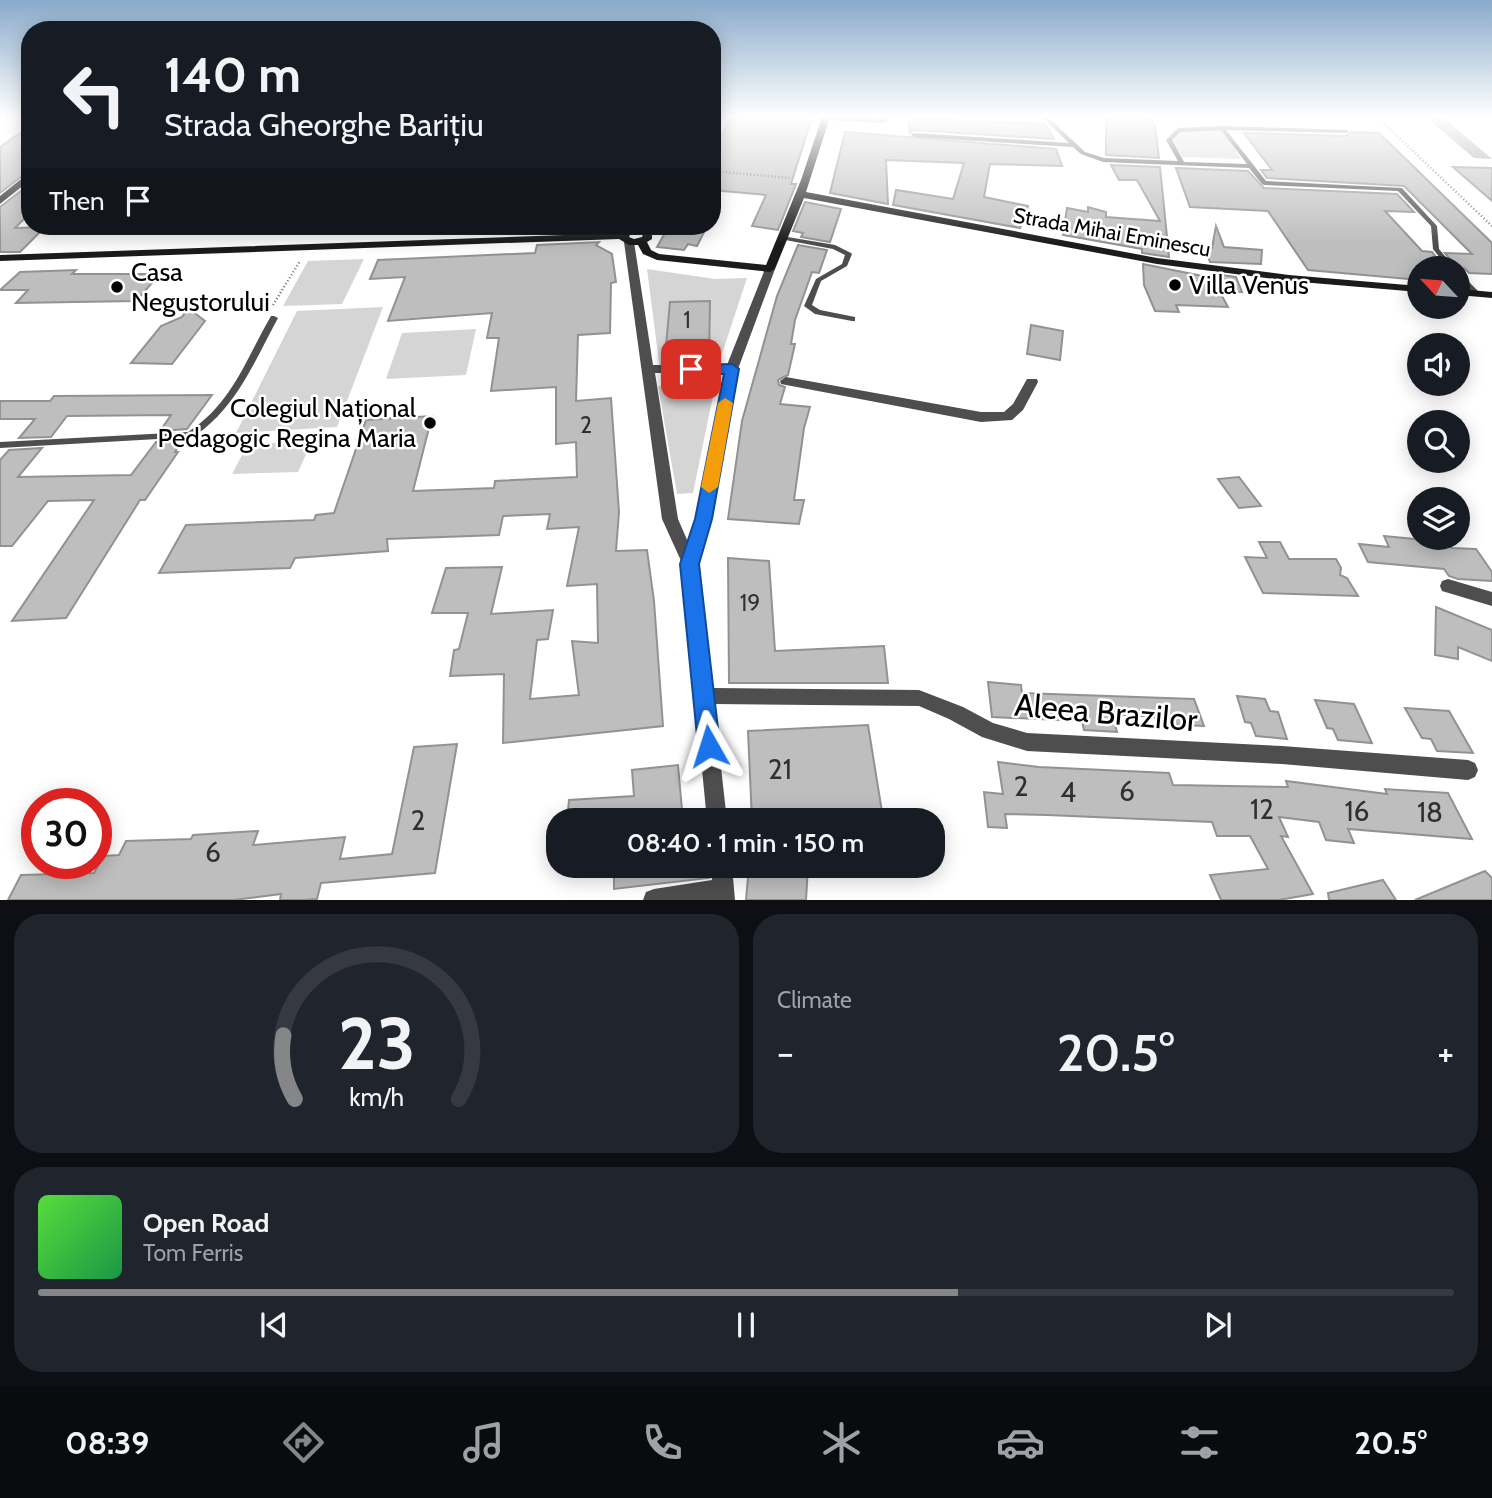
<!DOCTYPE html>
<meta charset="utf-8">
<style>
:root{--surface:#171b24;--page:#20242c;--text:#f1f3f6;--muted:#9ea1a6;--line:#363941;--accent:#858687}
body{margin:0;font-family:Cabin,sans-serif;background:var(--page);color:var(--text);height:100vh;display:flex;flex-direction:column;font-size:26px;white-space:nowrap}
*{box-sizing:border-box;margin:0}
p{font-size:23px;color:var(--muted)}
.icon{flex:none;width:38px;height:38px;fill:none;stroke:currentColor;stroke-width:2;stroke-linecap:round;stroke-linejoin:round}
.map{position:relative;height:900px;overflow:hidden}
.sheet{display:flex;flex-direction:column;gap:14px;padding:14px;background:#0d0f14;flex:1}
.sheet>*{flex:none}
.hud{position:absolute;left:21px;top:21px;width:700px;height:214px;border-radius:28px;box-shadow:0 4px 18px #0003;background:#171b24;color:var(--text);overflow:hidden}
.needle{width:46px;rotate:296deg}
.buttons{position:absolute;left:1407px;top:256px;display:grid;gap:14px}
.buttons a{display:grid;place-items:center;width:63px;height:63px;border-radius:50%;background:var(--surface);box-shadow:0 4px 18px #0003;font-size:35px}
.speed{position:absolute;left:21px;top:788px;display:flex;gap:14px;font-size:35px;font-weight:700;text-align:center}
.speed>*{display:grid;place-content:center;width:91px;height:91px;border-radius:50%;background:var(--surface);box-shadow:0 4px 18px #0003;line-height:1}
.speed .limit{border:10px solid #d22;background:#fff;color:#111}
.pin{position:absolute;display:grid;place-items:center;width:60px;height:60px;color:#fff;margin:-30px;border-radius:14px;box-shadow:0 4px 10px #0006}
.me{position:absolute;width:77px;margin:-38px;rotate:354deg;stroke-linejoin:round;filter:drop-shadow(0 0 5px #0008)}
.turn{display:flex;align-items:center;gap:24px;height:147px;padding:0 28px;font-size:32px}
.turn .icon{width:91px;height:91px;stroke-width:2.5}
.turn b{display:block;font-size:49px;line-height:60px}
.then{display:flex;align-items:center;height:66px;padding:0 28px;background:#0003;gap:14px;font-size:26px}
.big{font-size:52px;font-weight:600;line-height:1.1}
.sheet .widget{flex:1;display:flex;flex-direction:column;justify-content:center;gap:10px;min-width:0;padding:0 24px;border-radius:28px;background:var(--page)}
.sheet .dial{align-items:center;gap:0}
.dial svg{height:182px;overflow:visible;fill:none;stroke:var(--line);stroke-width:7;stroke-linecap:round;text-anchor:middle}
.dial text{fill:var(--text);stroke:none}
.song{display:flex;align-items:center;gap:21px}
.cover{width:84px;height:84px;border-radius:10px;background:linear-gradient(135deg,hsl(110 70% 55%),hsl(140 70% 35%))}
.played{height:7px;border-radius:4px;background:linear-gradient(90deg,var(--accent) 65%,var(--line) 65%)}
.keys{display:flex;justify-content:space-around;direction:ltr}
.heat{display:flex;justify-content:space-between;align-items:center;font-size:38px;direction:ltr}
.sheet .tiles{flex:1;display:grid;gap:14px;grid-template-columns:1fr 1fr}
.widget:last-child{grid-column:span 2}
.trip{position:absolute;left:546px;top:808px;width:399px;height:70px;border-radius:28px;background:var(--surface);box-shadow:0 4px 18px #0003;font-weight:600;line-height:70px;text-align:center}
.dock{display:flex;height:112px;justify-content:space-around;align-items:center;background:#090b0e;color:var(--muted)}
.dock .icon{width:49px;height:49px}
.dock .selected{color:var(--accent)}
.dock b{font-size:32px;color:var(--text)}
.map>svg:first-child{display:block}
</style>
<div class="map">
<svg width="1492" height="900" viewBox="0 0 1492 900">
<rect width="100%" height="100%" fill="#fff"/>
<!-- green -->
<g fill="#d5d5d5">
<path d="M1222,129l19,30 -59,-2 -10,-17 8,-9z"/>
<path d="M364,259l-22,45 -59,2 25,-45z"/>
<path d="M647,269l68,10 32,-1 -31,94 -56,-2z"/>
<path d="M383,307l-46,120 -101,6 61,-122z"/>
<path d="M476,329l-10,46 -80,4 16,-46z"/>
<path d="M658,386h57l-22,107 -16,1z"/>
<path d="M312,441l-14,31 -66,2 16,-30z"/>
</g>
<!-- water -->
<path fill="#9c9c9c" d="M1426,117h17l49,42 -18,-1z"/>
<!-- building -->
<g fill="#bebebe" stroke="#929292" stroke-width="2">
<path d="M732,117h80l-21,67h5l-18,46 -26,-4 14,-31 -54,-5v-39z"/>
<path d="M1106,117h43l6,9 4,32 -53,-3z"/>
<path d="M908,118l137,6 9,15 -140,-9 -4,3z"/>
<path d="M30,126v44l-30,23v-46z"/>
<path d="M845,132l211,17 6,17 -72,-2 -6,33 44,9 -8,22 -127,-23 3,-15 57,9 11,-36 -78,-3 2,44 -58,-11z"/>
<path d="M1351,132l28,1 113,110v31l-23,-1 -5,-5h-7l-12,-15 27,1 -68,-68 -137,-8 -6,-8h11l-28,-37 102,3z"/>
<path d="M1111,165l49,2 9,90 -27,-4v-4l-79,-14 4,-27 21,4v-5l18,5v5l54,4 -23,-41h-18z"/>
<path d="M1453,167l39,1v33z"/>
<path d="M1176,168l72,3 16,17 133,6 17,18 -29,-1 37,40 10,1 12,16h-25v12l-111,-10 -40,-59 -78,-4z"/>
<path d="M30,184v29l-15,15 30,-1 -25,25h-20v-45z"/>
<path d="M805,202l36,7 -11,33 -29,-5 2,-4 -10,-2z"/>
<path d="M543,226h72l-5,5 -70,2z"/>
<path d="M669,226h38l-10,20 -9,-2 -4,6 -27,-3z"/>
<path d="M1216,226l8,21 38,3 -1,14 -51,-2 -6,-15 8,1z"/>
<path d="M599,242l-3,3 16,9 4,28 -5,1 -1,50 -32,2 -2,66 35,-3 8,114 -3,39 31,-1 7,51 9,125 -160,17 1,-69 -54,2 4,-26 5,-1 9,-36h-36l14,-45 56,-1 -11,47 62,-4 -5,29 -11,1 -7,59 49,-4 -7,-54 26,2 -1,-59 -30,2 12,-59 -32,2 3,-15 -47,2 -4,19 -112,4 1,12 -93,7 -5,10 -131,5 27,-48 128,-5 2,-5 18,-2 32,-93 66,-4 -19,75 81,-3 1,-7 82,-4 -1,-35 -20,2v-57l-65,4 8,-53h-12l5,-25 -104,8 17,-44 -35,2 8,-19 157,-7 2,-8z"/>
<path d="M798,245l29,5 -8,23 -7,-1 -17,48 -4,24h4l-7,31 -10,5 1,5 6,2 -5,17 30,3 -6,21 -10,72h10l-5,24 -71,-5 14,-98 35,-125z"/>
<path d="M1143,264l69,14 16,29 -52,-2 3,7 -24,-1 -11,-26z"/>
<path d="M76,270l-4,4h88l-24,27 -120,2 12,-13h-28l20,-18z"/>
<path d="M1214,274l22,3 6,15 -22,-2z"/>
<path d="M710,301l-1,56h-44l5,-55z"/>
<path d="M188,308l17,13 -33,43 -41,-1 30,-37 21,-9z"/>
<path d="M1031,325l32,6 -3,29 -33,-6z"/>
<path d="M212,395l-25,34 -27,2 11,-16 -104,1 -16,21 -32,1 16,-19h-35v-18h50l4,-5z"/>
<path d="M182,440l-7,12h3l-33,48h-5l-74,118 -54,3 82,-121 -46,1 -36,45h-12v-86l9,-10 33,-2 -24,29 113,-2 25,-33z"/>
<path d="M1239,477l22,29 -22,2 -21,-29z"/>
<path d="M1384,536l41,4 -2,-3h22l7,11 24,1 16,23v9l-34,-2 -9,-3 -5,-7 -76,-7 -9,-18 30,3z"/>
<path d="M1259,542h21l9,17h47l5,9 -1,7 7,3 11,18 -95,-3 -18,-36 22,1z"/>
<path d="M728,558l41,3 6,90 109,-5 4,37h-159z"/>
<path d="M1436,607l56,23v31l-34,-14v12l-23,-4z"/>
<path d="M988,682l33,3 1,8 172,6 10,27 -47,-2 -2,-7 -43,-3 5,18 -33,-2 -2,-9 -90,-4z"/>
<path d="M1237,696l28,3 5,12 8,1 9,27 -31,-3 -5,-13 -6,-1z"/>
<path d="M1315,700l39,4 18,39 -34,-3 -5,-11 -6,-1z"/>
<path d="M1405,708l44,3 24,42 -36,-2 -6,-12 -9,-1z"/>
<path d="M868,725l15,93 -131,3 -4,-90z"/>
<path d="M457,744l-22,129 -114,10 -4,16 -13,1h-24l1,-6 -47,6h-226l13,-25 73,-2 9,-17 16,-1 7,-14 65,-2 2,-4 65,-4 -5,14 92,-8 -5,22 52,-5 22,-107z"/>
<path d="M998,762l41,5 130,6 4,12 115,2 -2,-6 101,13 -2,-5 63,4 24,46 -124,-10 6,14 -28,-3 -7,-18 -40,-5 9,20 -7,-1 32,58 -34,6h-58l-11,-25 58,-6 -18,-33h-33l-5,-14 -165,-7 -42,-1 2,14 -19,-1 -4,-35 19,2z"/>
<path d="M678,765l5,56h-116l2,-21 65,-4 -2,-26z"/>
<path d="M614,866h93l2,12 -95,11z"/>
<path d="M749,866h59l-2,34h-60z"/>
<path d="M1485,871l7,7v22h-77z"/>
<path d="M1383,880l13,20h-67l-1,-7z"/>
</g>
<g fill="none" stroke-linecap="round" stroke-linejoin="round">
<!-- path -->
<g stroke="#707070" stroke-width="2.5" stroke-dasharray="1 2.5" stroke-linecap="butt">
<path d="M1377,117l115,109"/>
<path d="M712,122l3,-5"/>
<path d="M712,171l78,7"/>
<path d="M273,305l27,-44"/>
</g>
<!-- lane -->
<g fill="#4e4e4e" fill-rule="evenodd">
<path d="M824,117l59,2 3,-2h6l-8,6 -58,-3 -2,-1z"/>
<path d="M1042,117h6l37,35 19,6 74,3 -12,-21 12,-12 44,-2 126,4v2l-2,1 -120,-3 40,51 136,7 35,38 2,23 16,19h-7l-15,-19 -2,-23 -33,-35 -134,-6 -2,-1 -13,-16 -146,-6 -22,-8 -8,-7 -159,-10 -3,-2 3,-2 155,10zM1221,130l26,34 -63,-2 -12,-22 8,-8z"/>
<path d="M782,236l53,9 16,8 1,1 -5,12 -26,15 -9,24 8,5 35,7v4h-3l-37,-7 -11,-8 12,-27 26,-15 3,-9 -12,-6 -53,-10 -1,-1z"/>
<path d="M1458,272l2,1 19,19v4h-6l-15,-18z"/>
<path d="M271,316h3l4,2c-24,44 -42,91 -85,119l-193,11v-6l188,-10c44,-28 58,-73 83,-116z"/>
</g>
<!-- street -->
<g fill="#4e4e4e" fill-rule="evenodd">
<path d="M629,239l5,3 19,123h74l38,-96 5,-3 5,3 -37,100 -27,150 -13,44 14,125 207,2 44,17 30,16 34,10 255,13 186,14 7,3 3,7 -3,7 -7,3 -186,-16 -255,-13 -45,-14 -33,-18 -30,-13 -205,-2 13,117h-20l-25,-258 -20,-44 -38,-277zM655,373h70l-30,146 -7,23 -10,-23z"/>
<path d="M786,377l195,35h23l9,-8 14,-25h10l1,3 -15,28 -11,10 -31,2 -200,-38 -1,-3z"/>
<path d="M1448,579l44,13v14l-50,-15 -2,-5 2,-5z"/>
<path d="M710,866h22l3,34h-92l3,-8 8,-3 58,-9z"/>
</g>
<!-- secondary -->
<g fill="#1b1b1b" fill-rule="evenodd">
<path d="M822,117h8l-24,75 351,66 132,17 130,11v6l-130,-11 -132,-17 -353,-66 -29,71 -5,3 -113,-12 -14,-6 -5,-9h-9l-10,-6 -619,22v-6l621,-22 3,-4 15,-3 13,5v8l-5,3 4,8 8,4 107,11 35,-85zM638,232l5,2 -1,3 -8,2 -5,-2 2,-4z"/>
<path d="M30,172v8l-30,24v-8z"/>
<path d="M1458,289l34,3v6l-34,-3z"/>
</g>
</g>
<!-- sky -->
<linearGradient id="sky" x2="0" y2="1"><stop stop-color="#89aaca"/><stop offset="0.48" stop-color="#fff"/><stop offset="1" stop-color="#fff" stop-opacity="0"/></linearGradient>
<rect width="1492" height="243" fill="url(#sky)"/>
<!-- route -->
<path fill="#1a73e8" stroke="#114b97" stroke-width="2" d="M732,364l7,5 -27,150 -13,45 21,182 -3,8 -8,3 -7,-3 -4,-8 -18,-182 15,-45 29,-145h-33l-8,-5 8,-4z"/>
<!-- slow -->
<path fill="#f59e0b" d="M725,398l8,5 -15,84 -9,6 -8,-6 17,-84z"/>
<!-- markers -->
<g fill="#000" stroke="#fff" stroke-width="2.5">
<circle cx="1175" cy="285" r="7"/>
<circle cx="117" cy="287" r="7"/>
<circle cx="430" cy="423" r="7"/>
</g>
<g text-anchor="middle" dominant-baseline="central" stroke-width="5" stroke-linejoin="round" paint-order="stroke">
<!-- far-street labels -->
<g font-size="21" fill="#000" stroke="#fff">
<text transform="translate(1112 232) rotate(10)">Strada Mihai Eminescu</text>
</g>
<!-- number labels -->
<g font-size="23" fill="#303030">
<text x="687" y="320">1</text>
<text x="586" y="425">2</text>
<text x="750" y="603">19</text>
</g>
<!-- poi labels -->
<g font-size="26" fill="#000" stroke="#fff" text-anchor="start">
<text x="131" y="272">Casa<tspan x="131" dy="30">Negustorului</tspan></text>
<text x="1189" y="285">Villa Venus</text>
<text x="416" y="408" text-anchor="end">Colegiul Național<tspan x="416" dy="30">Pedagogic Regina Maria</tspan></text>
</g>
<!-- near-number labels -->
<g font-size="28" fill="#303030">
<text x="780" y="769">21</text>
<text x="1021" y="786">2</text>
<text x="1127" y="791">6</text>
<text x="1068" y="792">4</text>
<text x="1262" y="809">12</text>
<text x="1357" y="811">16</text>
<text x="1430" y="812">18</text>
<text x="418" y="820">2</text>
<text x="213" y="852">6</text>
</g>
<!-- near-street labels -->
<g font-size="32" fill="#000" stroke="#fff">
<text transform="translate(1106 712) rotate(5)">Aleea Brazilor</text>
</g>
</g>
</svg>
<div class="buttons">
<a><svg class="needle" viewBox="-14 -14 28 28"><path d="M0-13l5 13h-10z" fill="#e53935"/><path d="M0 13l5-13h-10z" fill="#9ea1a6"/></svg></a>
<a><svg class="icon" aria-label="sound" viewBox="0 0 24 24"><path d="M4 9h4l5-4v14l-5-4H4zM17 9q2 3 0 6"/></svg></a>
<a><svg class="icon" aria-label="search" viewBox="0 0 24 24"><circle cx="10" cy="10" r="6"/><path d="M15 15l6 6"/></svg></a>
<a><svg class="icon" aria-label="layers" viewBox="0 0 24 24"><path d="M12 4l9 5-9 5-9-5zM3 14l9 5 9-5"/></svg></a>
</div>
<div class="speed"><div class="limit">30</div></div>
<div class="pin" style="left:691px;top:369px;background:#d93025"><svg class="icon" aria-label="arrive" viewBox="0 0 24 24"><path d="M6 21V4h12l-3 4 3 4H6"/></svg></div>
<svg class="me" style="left:709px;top:746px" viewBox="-20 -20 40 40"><path d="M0-17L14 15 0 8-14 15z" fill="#1a73e8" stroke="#fff" stroke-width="4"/></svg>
<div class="trip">08:40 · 1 min · 150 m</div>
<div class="hud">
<div class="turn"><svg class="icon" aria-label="left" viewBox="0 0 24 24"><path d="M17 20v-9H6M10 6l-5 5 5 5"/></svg><div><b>140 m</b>Strada Gheorghe Barițiu</div></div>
<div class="then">Then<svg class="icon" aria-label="arrive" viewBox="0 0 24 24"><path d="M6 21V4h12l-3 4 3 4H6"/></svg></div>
</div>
</div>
<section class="sheet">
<div class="tiles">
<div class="widget dial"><svg viewBox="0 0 100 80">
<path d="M14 69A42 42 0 1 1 86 69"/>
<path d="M14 69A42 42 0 0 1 9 41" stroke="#858687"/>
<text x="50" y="56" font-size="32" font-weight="700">23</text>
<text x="50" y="72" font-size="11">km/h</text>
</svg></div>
<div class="widget"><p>Climate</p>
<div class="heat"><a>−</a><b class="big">20.5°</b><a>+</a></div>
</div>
<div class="widget">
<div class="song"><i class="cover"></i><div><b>Open Road</b><p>Tom Ferris</p></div></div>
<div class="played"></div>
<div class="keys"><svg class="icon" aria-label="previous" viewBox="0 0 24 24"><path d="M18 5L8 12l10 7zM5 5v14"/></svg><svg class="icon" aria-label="pause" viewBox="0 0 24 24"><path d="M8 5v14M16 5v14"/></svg><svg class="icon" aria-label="next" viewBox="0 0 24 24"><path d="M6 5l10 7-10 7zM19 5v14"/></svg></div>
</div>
</div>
</section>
<nav class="dock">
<b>08:39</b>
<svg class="icon selected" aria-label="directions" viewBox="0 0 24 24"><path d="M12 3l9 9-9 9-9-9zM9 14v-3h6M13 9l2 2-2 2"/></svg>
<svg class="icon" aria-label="music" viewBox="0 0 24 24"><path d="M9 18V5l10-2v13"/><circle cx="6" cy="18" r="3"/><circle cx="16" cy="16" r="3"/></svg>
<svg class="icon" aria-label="phone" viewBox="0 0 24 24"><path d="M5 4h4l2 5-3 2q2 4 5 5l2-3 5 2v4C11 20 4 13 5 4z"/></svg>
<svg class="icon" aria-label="climate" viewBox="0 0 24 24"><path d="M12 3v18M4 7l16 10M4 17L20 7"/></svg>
<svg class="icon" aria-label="car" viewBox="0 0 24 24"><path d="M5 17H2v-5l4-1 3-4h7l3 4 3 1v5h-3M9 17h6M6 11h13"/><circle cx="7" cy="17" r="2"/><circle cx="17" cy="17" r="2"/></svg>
<svg class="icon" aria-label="filters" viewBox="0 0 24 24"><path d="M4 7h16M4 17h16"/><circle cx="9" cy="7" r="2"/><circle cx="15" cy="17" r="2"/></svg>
<b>20.5°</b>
</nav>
